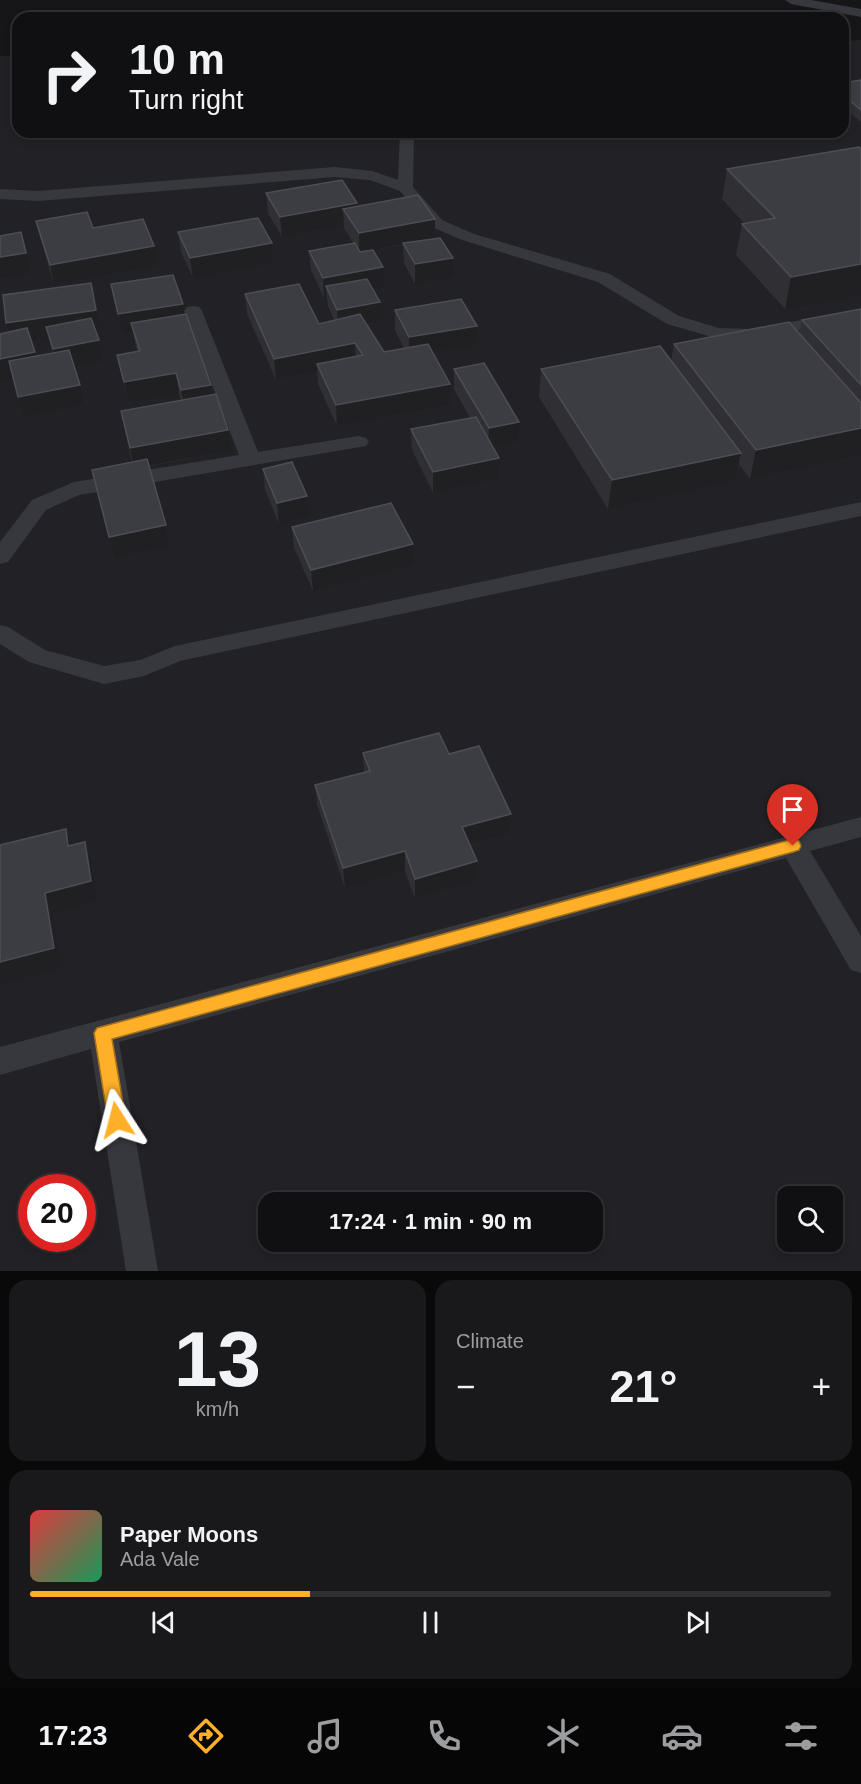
<!DOCTYPE html>
<meta charset="utf-8">
<style>
:root{--surface:#101012;--page:#19191b;--text:#f1f3f6;--muted:#9c9d9f;--line:#303032;--accent:#ffaf28}
body{margin:0;font-family:Helvetica,sans-serif;background:var(--page);color:var(--text);height:100vh;display:flex;flex-direction:column;font-size:22px;white-space:nowrap}
*{box-sizing:border-box;margin:0}
p{font-size:20px;color:var(--muted)}
.icon{flex:none;width:33px;height:33px;fill:none;stroke:currentColor;stroke-width:2;stroke-linecap:round;stroke-linejoin:round}
.map{position:relative;height:1271px;overflow:hidden}
.drawer{display:flex;flex-direction:column;gap:9px;padding:9px;background:#09090a;flex:1}
.drawer>*{flex:none}
.hud{position:absolute;left:12px;top:12px;width:837px;height:126px;border-radius:18px;box-shadow:0 3px 9px #0003,0 0 0 2px var(--line);background:#101012;color:var(--text);overflow:hidden}
.buttons{position:absolute;left:777px;top:1186px;display:grid;gap:12px}
.buttons a{display:grid;place-items:center;width:66px;height:66px;border-radius:12px;background:var(--surface);box-shadow:0 3px 9px #0003,0 0 0 2px var(--line);font-size:30px}
.speed{position:absolute;left:18px;top:1174px;display:flex;gap:12px;font-size:30px;font-weight:700;text-align:center}
.speed>*{display:grid;place-content:center;width:78px;height:78px;border-radius:50%;background:var(--surface);box-shadow:0 3px 9px #0003,0 0 0 2px var(--line);line-height:1}
.speed .limit{border:9px solid #d22;background:#fff;color:#111}
.pin{position:absolute;display:grid;place-items:center;width:51px;height:51px;color:#fff;margin:-62px -26px;border-radius:50% 50% 50% 0;rotate:-45deg;box-shadow:0 0 6px #0007}
.pin .icon{rotate:45deg}
.me{position:absolute;width:66px;margin:-33px;rotate:351deg;stroke-linejoin:round;filter:drop-shadow(0 0 4px #0008)}
.turn{display:flex;align-items:center;gap:21px;height:126px;padding:0 18px;font-size:27px}
.turn .icon{width:78px;height:78px;stroke-width:2.5}
.turn b{display:block;font-size:42px;line-height:51px}
.big{font-size:45px;font-weight:800;line-height:1.1}
.drawer .widget{flex:1;display:flex;flex-direction:column;justify-content:center;gap:9px;min-width:0;padding:0 21px;border-radius:18px;background:var(--page)}
.drawer .dial{align-items:center;gap:0}
.dial b{font-size:78px;line-height:1}
.song{display:flex;align-items:center;gap:18px}
.cover{width:72px;height:72px;border-radius:9px;background:linear-gradient(135deg,hsl(0 70% 55%),hsl(150 70% 35%))}
.played{height:6px;border-radius:3px;background:linear-gradient(90deg,var(--accent) 35%,var(--line) 35%)}
.keys{display:flex;justify-content:space-around;direction:ltr}
.heat{display:flex;justify-content:space-between;align-items:center;font-size:33px;direction:ltr}
.drawer .tiles{flex:1;display:grid;gap:9px;grid-template-columns:1fr 1fr}
.widget:last-child{grid-column:span 2}
.trip{position:absolute;left:258px;top:1192px;width:345px;height:60px;border-radius:18px;background:var(--surface);box-shadow:0 3px 9px #0003,0 0 0 2px var(--line);font-weight:800;line-height:60px;text-align:center}
.tab-bar{display:flex;height:96px;justify-content:space-around;align-items:center;background:#060607;color:var(--muted)}
.tab-bar .icon{width:42px;height:42px}
.tab-bar .on{color:var(--accent)}
.tab-bar b{font-size:27px;color:var(--text)}
.map>svg:first-child{display:block}
</style>
<div class="map">
<svg width="861" height="1271" viewBox="0 0 861 1271">
<rect width="100%" height="100%" fill="#161618"/>
<!-- built -->
<path fill="#222226" fill-rule="evenodd" d="M861,40v1231h-861v-1215h18v76h825v-91zM32,1188h50v51h-50zM788,1197h44v45h-44zM268,1203h324v39h-324z"/>
<g fill="none" stroke-linecap="round" stroke-linejoin="round">
<!-- lane -->
<g fill="#37383e" fill-rule="evenodd">
<path d="M785,0h26l50,9v8l-70,-13z"/>
<path d="M400,132h14l-1,55 29,33 32,14 136,40 69,42 40,12 33,1 109,-20v10l-109,20 -40,-2 -45,-13 -69,-42 -136,-42 -32,-14 -30,-35 -30,-11 -35,-3 -297,24 -38,-2v-10l38,2 297,-24 37,4 26,9z"/>
<path d="M193,306l6,1 3,4 56,141 101,-16 7,2 3,4 -3,4 -287,49 -33,15 -38,52 -8,2v-22l32,-42 42,-18 165,-27 -55,-144 3,-4z"/>
<path d="M861,502v14l-681,145 -36,15 -40,8 -75,-22 -29,-18v-19l8,2 37,23 59,16 36,-6 35,-14z"/>
<path d="M861,817v20l-51,14 51,85v37l-10,-3 -65,-112 -667,184 39,229h-32l-35,-222 -91,26v-28z"/>
</g>
</g>
<!-- wall -->
<g fill="#2f2f34" fill-rule="evenodd">
<path d="M861,80v42l-18,-15v-24z"/>
<path d="M516,132h49l-44,6z"/>
<path d="M861,149l-76,160 -49,-54 6,-31 2,-1 -22,-24 5,-30z"/>
<path d="M266,193l91,10v3l78,32 18,40 -38,6 -11,-21 -1,-18 -34,6 15,36 -11,2 7,13v20l-13,3 17,27 20,-4 -9,-18v-20l81,36 -43,7 17,31v21l-113,21 -19,-42 -1,-13 -41,9 -29,-66 -2,-20 74,30 15,-4 -6,-14 -1,-8h-3l-13,-28 -2,-19 44,-8 -9,-15v-3l-62,12 -14,-24z"/>
<path d="M36,221l57,7 64,38 -103,19 -13,-45z"/>
<path d="M178,232l94,11 2,20 -81,15 -12,-26z"/>
<path d="M111,284l73,30 27,71 1,10 19,56 -82,15 17,59 4,21 -56,12 -22,-88 40,-8 -11,-51 60,-10 -2,-7 -51,9 -11,-48 20,-3 -4,-20 -11,2z"/>
<path d="M861,309v146l-111,24 -11,-15 -4,17 -127,28 -69,-112 2,-28 130,-8 3,-17 125,-10 3,-14z"/>
<path d="M6,323l94,7 -4,1 3,9 4,21 -29,5 10,39 -61,13 -10,-40 -13,3v-47l8,-2zM49,338l4,15 -17,3 -5,-16z"/>
<path d="M454,369l64,73 -25,5 5,32 -65,14 -21,-43 -1,-21 59,-11 -16,-29z"/>
<path d="M263,469l46,48 -30,7 -14,-34z"/>
<path d="M292,527l121,38 -100,26 -19,-43z"/>
<path d="M363,753l86,1 60,80 -39,11 6,36 -61,18 -10,-28 -60,17 -28,-83 -2,-20 49,-13z"/>
</g>
<!-- shaded-wall -->
<g fill="#202023">
<path d="M521,132h44l-44,6z"/>
<path d="M357,203l1,20 -15,-14 1,16 -62,12 -2,-20z"/>
<path d="M435,219v19l-76,15v-20z"/>
<path d="M272,243l2,20 -81,15 -3,-20z"/>
<path d="M154,246l3,20 -103,19 -4,-20z"/>
<path d="M26,252l4,21 -30,5v-21z"/>
<path d="M453,258v20l-38,6v-20z"/>
<path d="M861,264v31l-76,14 6,-32z"/>
<path d="M383,267l1,20 -53,10 -5,-11 1,12h-3l-1,-20z"/>
<path d="M91,283l9,47 -50,8 -4,-11 3,11 -38,5 -5,-20z"/>
<path d="M380,302v20l-42,8 -1,-20z"/>
<path d="M183,304l3,20 -55,-1 2,9 -11,2 -4,-20z"/>
<path d="M477,326l-1,20 -67,11v-20z"/>
<path d="M99,340l4,21 -45,9 -5,-21z"/>
<path d="M355,343l1,20 -39,1v7l-41,9 -2,-21z"/>
<path d="M35,352l5,20 -40,9v-22z"/>
<path d="M176,373l3,21 -51,9 -4,-21z"/>
<path d="M450,384v21l-113,21 -1,-21z"/>
<path d="M80,385l4,20 -61,13 -5,-21z"/>
<path d="M211,385l3,20 -29,5 -4,-20z"/>
<path d="M519,422l-1,20 -30,6 1,-20z"/>
<path d="M861,428v27l-111,24 6,-29z"/>
<path d="M228,430l3,21 -97,17 -4,-20z"/>
<path d="M741,453l-6,28 -127,28 4,-29z"/>
<path d="M499,458l-1,21 -65,14v-21z"/>
<path d="M307,496l2,21 -30,7 -2,-21z"/>
<path d="M166,525l4,21 -56,12 -5,-21z"/>
<path d="M413,544v21l-100,26 -2,-21z"/>
<path d="M511,814l-2,20 -48,13 1,-20z"/>
<path d="M66,829l6,20 -4,-3z"/>
<path d="M85,842l6,20 6,39 -45,12 9,55 -61,16v-22l45,-69z"/>
<path d="M405,851v20l-60,17 -2,-20z"/>
<path d="M477,861l-1,20 -61,18v-20z"/>
</g>
<!-- building -->
<g fill="#3c3d42" stroke="#4d4e55" stroke-width="1.5">
<path d="M861,80v30l-18,-15v-12z"/>
<path d="M859,147l2,2v115l-70,13 -49,-53 33,-6 -48,-49z"/>
<path d="M342,180l15,23 -77,14 -14,-24z"/>
<path d="M418,195l17,24 -76,14 -16,-24z"/>
<path d="M87,212l6,16 50,-9 11,27 -104,19 -14,-44z"/>
<path d="M258,218l14,25 -82,15 -12,-26z"/>
<path d="M21,232l5,21 -26,4v-21z"/>
<path d="M440,238l13,20 -38,6 -12,-21z"/>
<path d="M355,243l5,9 13,-2 10,17 -60,11 -14,-27z"/>
<path d="M173,275l10,29 -65,10 -7,-30z"/>
<path d="M367,279l13,23 -43,8 -11,-24z"/>
<path d="M91,283l5,27 -90,13 -3,-28z"/>
<path d="M299,284l20,40 41,-10 24,38 44,-8 22,40 -114,21 -19,-41 46,-9 -8,-12 -81,16 -29,-65z"/>
<path d="M461,299l16,27 -68,11 -14,-27z"/>
<path d="M861,309v76l-59,-65z"/>
<path d="M186,314l25,71 -30,5 -5,-17 -52,9 -7,-27 23,-4 -9,-28z"/>
<path d="M91,318l8,22 -46,9 -7,-22z"/>
<path d="M789,322l72,81v25l-105,22 -82,-106z"/>
<path d="M27,328l8,24 -35,7v-25z"/>
<path d="M660,346l81,107 -129,27 -71,-111z"/>
<path d="M69,350l11,35 -62,12 -9,-36z"/>
<path d="M484,363l35,59 -30,6 -35,-59z"/>
<path d="M216,394l12,36 -98,18 -9,-37z"/>
<path d="M476,417l23,41 -66,14 -22,-43z"/>
<path d="M147,459l19,66 -57,12 -17,-67z"/>
<path d="M292,462l15,34 -30,7 -14,-34z"/>
<path d="M391,503l22,41 -102,26 -19,-43z"/>
<path d="M439,733l10,21 30,-8 32,68 -49,13 15,34 -62,18 -10,-28 -62,17 -28,-83 55,-14 -7,-18z"/>
<path d="M66,829l2,17 17,-4 6,39 -46,12 9,55 -54,14v-117z"/>
</g>
<!-- route -->
<path fill="#ffaf28" stroke="#a6721a" stroke-width="1.5" d="M793,839l6,2 2,5 -2,4 -6,2 -681,187 14,81 -3,6 -6,3 -6,-3 -3,-6 -14,-87 3,-5z"/>
</svg>
<div class="buttons">
<a><svg class="icon" aria-label="search" viewBox="0 0 24 24"><circle cx="10" cy="10" r="6"/><path d="M15 15l6 6"/></svg></a>
</div>
<div class="speed"><div class="limit">20</div></div>
<div class="pin" style="left:793px;top:846px;background:#d93025"><svg class="icon" aria-label="arrive" viewBox="0 0 24 24"><path d="M6 21V4h12l-3 4 3 4H6"/></svg></div>
<svg class="me" style="left:117px;top:1120px" viewBox="-20 -20 40 40"><path d="M0-17L14 15 0 8-14 15z" fill="#ffaf28" stroke="#fff" stroke-width="4"/></svg>
<div class="trip">17:24 · 1 min · 90 m</div>
<div class="hud">
<div class="turn"><svg class="icon" aria-label="right" viewBox="0 0 24 24"><path d="M7 20v-9h11M14 6l5 5-5 5"/></svg><div><b>10 m</b>Turn right</div></div>
</div>
</div>
<section class="drawer">
<div class="tiles">
<div class="widget dial"><b>13</b><p>km/h</p></div>
<div class="widget"><p>Climate</p>
<div class="heat"><a>−</a><b class="big">21°</b><a>+</a></div>
</div>
<div class="widget">
<div class="song"><i class="cover"></i><div><b>Paper Moons</b><p>Ada Vale</p></div></div>
<div class="played"></div>
<div class="keys"><svg class="icon" aria-label="previous" viewBox="0 0 24 24"><path d="M18 5L8 12l10 7zM5 5v14"/></svg><svg class="icon" aria-label="pause" viewBox="0 0 24 24"><path d="M8 5v14M16 5v14"/></svg><svg class="icon" aria-label="next" viewBox="0 0 24 24"><path d="M6 5l10 7-10 7zM19 5v14"/></svg></div>
</div>
</div>
</section>
<nav class="tab-bar">
<b>17:23</b>
<svg class="icon on" aria-label="directions" viewBox="0 0 24 24"><path d="M12 3l9 9-9 9-9-9zM9 14v-3h6M13 9l2 2-2 2"/></svg>
<svg class="icon" aria-label="music" viewBox="0 0 24 24"><path d="M9 18V5l10-2v13"/><circle cx="6" cy="18" r="3"/><circle cx="16" cy="16" r="3"/></svg>
<svg class="icon" aria-label="phone" viewBox="0 0 24 24"><path d="M5 4h4l2 5-3 2q2 4 5 5l2-3 5 2v4C11 20 4 13 5 4z"/></svg>
<svg class="icon" aria-label="climate" viewBox="0 0 24 24"><path d="M12 3v18M4 7l16 10M4 17L20 7"/></svg>
<svg class="icon" aria-label="car" viewBox="0 0 24 24"><path d="M5 17H2v-5l4-1 3-4h7l3 4 3 1v5h-3M9 17h6M6 11h13"/><circle cx="7" cy="17" r="2"/><circle cx="17" cy="17" r="2"/></svg>
<svg class="icon" aria-label="filters" viewBox="0 0 24 24"><path d="M4 7h16M4 17h16"/><circle cx="9" cy="7" r="2"/><circle cx="15" cy="17" r="2"/></svg>
</nav>
